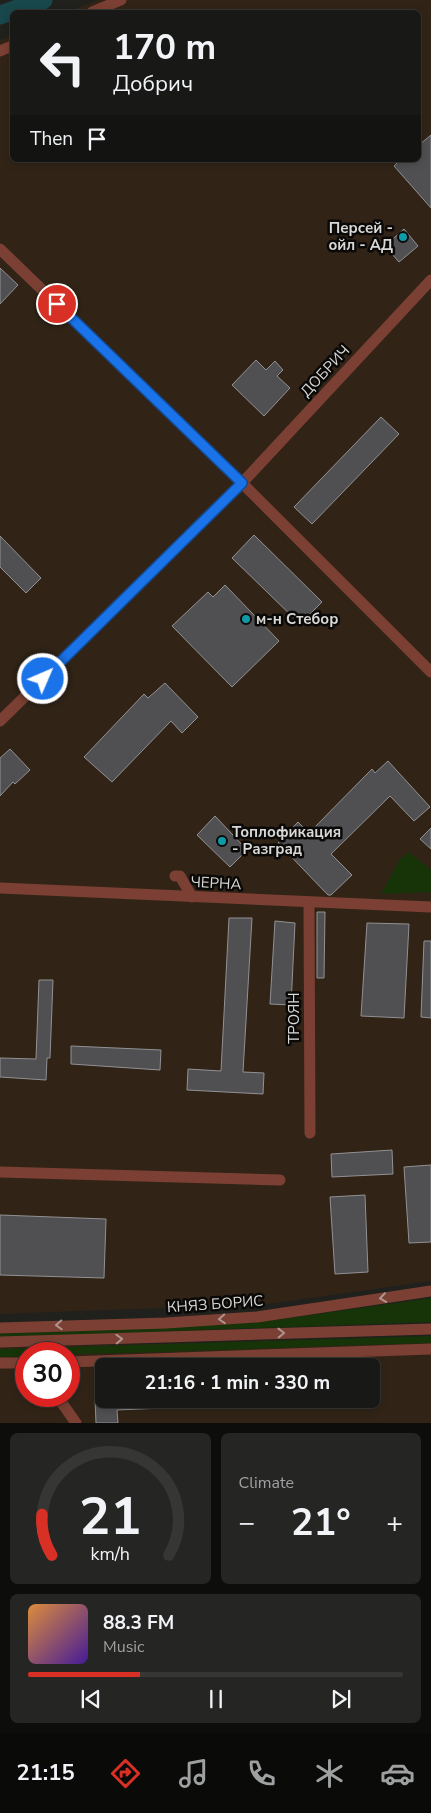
<!DOCTYPE html>
<meta charset="utf-8">
<style>
:root{--surface:#181816;--page:#252523;--text:#f1f3f6;--muted:#9fa0a1;--line:#363735;--accent:#d93025}
body{margin:0;font-family:"Nunito Sans",sans-serif;background:var(--page);color:var(--text);height:100vh;display:flex;flex-direction:column;font-size:19px;white-space:nowrap}
*{box-sizing:border-box;margin:0}
p{font-size:16px;color:var(--muted)}
.icon{flex:none;width:28px;height:28px;fill:none;stroke:currentColor;stroke-width:2;stroke-linecap:round;stroke-linejoin:round}
.map{position:relative;height:1423px;overflow:hidden}
.side{display:flex;flex-direction:column;gap:10px;padding:10px;background:#0d0d0c;flex:1}
.side>*{flex:none}
.hud{position:absolute;left:10px;top:10px;width:411px;height:152px;border-radius:8px;box-shadow:0 2px 8px #0003,0 0 0 1px var(--line);background:#181816;color:var(--text);overflow:hidden}
.speed{position:absolute;left:15px;top:1342px;display:flex;gap:10px;font-size:25px;font-weight:700;text-align:center}
.speed>*{display:grid;place-content:center;width:65px;height:65px;border-radius:50%;background:var(--surface);box-shadow:0 2px 8px #0003,0 0 0 1px var(--line);line-height:1}
.speed .limit{border:8px solid #d22;background:#fff;color:#111}
.pin{position:absolute;display:grid;place-items:center;width:42px;height:42px;color:#fff;margin:-21px;border:2px solid #fff;border-radius:50%;box-shadow:0 1px 5px #0007}
.me{position:absolute;width:55px;margin:-28px;rotate:45deg;stroke-linejoin:round;filter:drop-shadow(0 0 4px #0008)}
.turn{display:flex;align-items:center;gap:18px;height:105px;padding:0 20px;font-size:22px}
.turn .icon{width:65px;height:65px;stroke-width:2.5}
.turn b{display:block;font-size:35px;line-height:42px}
.then{display:flex;align-items:center;height:48px;padding:0 20px;background:#0003;gap:10px;font-size:19px}
.big{font-size:38px;font-weight:700;line-height:1.1}
.side .tile{flex:1;display:flex;flex-direction:column;justify-content:center;gap:8px;min-width:0;padding:0 18px;border-radius:8px;background:var(--page)}
.side .dial{align-items:center;gap:0}
.dial svg{height:130px;overflow:visible;fill:none;stroke:var(--line);stroke-width:7;stroke-linecap:round;text-anchor:middle}
.dial text{fill:var(--text);stroke:none}
.song{display:flex;align-items:center;gap:15px}
.cover{width:60px;height:60px;border-radius:8px;background:linear-gradient(135deg,hsl(30 70% 55%),hsl(260 70% 35%))}
.played{height:5px;border-radius:2px;background:linear-gradient(90deg,var(--accent) 30%,var(--line) 30%)}
.keys{display:flex;justify-content:space-around;direction:ltr}
.heat{display:flex;justify-content:space-between;align-items:center;font-size:28px;direction:ltr}
.side .tiles{flex:1;display:grid;gap:10px;grid-template-columns:1fr 1fr}
.tile:last-child{grid-column:span 2}
.trip{position:absolute;left:95px;top:1358px;width:285px;height:50px;border-radius:8px;background:var(--surface);box-shadow:0 2px 8px #0003,0 0 0 1px var(--line);font-weight:700;line-height:50px;text-align:center}
.dock{display:flex;height:80px;justify-content:space-around;align-items:center;background:#0a0a09;color:var(--muted)}
.dock .icon{width:35px;height:35px}
.dock .current{color:var(--accent)}
.dock b{font-size:22px;color:var(--text)}
.map>svg:first-child{display:block}
</style>
<div class="map">
<svg width="431" height="1423" viewBox="0 0 431 1423">
<rect width="100%" height="100%" fill="#20201d"/>
<!-- industrial -->
<g fill="#312417" fill-rule="evenodd">
<path d="M98,0h333v1281l-163,23 -268,10v-1274l12,-5v125h407v-148h-352z"/>
<path d="M301,1341h130v82h-431v-76zM26,1354h43v42h-43zM104,1366h267v33h-267z"/>
</g>
<!-- green -->
<g fill="#173308">
<path d="M409,852l22,18v22l-50,2 19,-35z"/>
<path d="M431,1298v24l-431,15v-3l254,-11z"/>
<path d="M431,1336v7c-135,3 -271,11 -405,11v2l-26,1v-8z"/>
</g>
<g fill="none" stroke-linecap="round" stroke-linejoin="round">
<!-- river -->
<path stroke="#18474c" stroke-width="19" d="M0,15l43,-15"/>
</g>
<!-- building -->
<g fill="#505053" stroke="#919194">
<path d="M431,135v73l-37,-42 6,-6h19v-15z"/>
<path d="M404,229l14,17 -19,16 -14,-16z"/>
<path d="M0,268l18,17 -18,19z"/>
<path d="M256,360l10,10 9,-9 8,9 -6,6 13,12 -26,28 -32,-31z"/>
<path d="M381,417l18,17 -87,90 -18,-17z"/>
<path d="M254,535l68,67 -22,22 -68,-66z"/>
<path d="M0,536l41,42 -15,15 -26,-26z"/>
<path d="M225,585l54,56 -47,46 -60,-61 36,-34 5,5z"/>
<path d="M165,683l33,34 -16,16 -11,-12 -59,61 -28,-25 60,-63 4,4z"/>
<path d="M10,749l20,21 -15,14 -2,-2 -13,14v-38z"/>
<path d="M388,761l42,46 -16,14 -24,-25 -59,58 21,21 -21,20h-3l-50,-52 20,-21 11,11 63,-64 3,4z"/>
<path d="M215,816l32,34 -17,17 -33,-32z"/>
<path d="M431,828v21l-11,-10z"/>
<path d="M317,912h8l-1,66h-7z"/>
<path d="M229,918h23l-9,154 21,1 -1,21 -76,-4 1,-21 33,2z"/>
<path d="M275,921l20,2 -4,82 -21,-1z"/>
<path d="M367,923l42,1 -5,94 -43,-2z"/>
<path d="M424,941h7v77l-10,-1z"/>
<path d="M39,980h14l-3,78h-3l-1,22 -46,-3v-19l36,1z"/>
<path d="M71,1046l90,4 -1,20 -89,-6z"/>
<path d="M392,1150l1,24 -61,3 -1,-23z"/>
<path d="M431,1165v77l-22,1 -5,-76z"/>
<path d="M365,1195l3,77 -33,2 -5,-77z"/>
<path d="M0,1215l106,4 -2,59 -104,-3z"/>
<path d="M95,1399h67l1,9 -46,2 1,13h-22z"/>
</g>
<g fill="none" stroke-linecap="round" stroke-linejoin="round">
<!-- minor -->
<g stroke="#7b4033" stroke-width="11">
<path d="M92,12l29,-12"/>
<path d="M0,51l12,-5"/>
<path d="M0,249l242,234 189,-203"/>
<path d="M0,721l242,-238 189,189"/>
<path d="M175,876h5l12,21"/>
<path d="M0,888l431,19"/>
<path d="M309,902l1,231"/>
<path d="M0,1172l280,8"/>
<path d="M0,1328l166,-5 91,-6 174,-26"/>
<path d="M0,1342l431,-13"/>
<path d="M69,1362l362,-13"/>
<path d="M0,1363h26"/>
<path d="M57,1396l19,27"/>
</g>
</g>
<!-- one-way arrows -->
<defs><path id="oneway-chevron" d="M-2-3.5L2.5 0L-2 3.5" fill="none" stroke-width="1.6" stroke-linecap="round" stroke-linejoin="round" transform="scale(1.25)"/></defs>
<g stroke="#ae948d">
<use href="#oneway-chevron" transform="translate(383 1298) rotate(172)"/>
<use href="#oneway-chevron" transform="translate(222 1319) rotate(176)"/>
<use href="#oneway-chevron" transform="translate(59 1325) rotate(177)"/>
<use href="#oneway-chevron" transform="translate(281 1333) rotate(-1)"/>
<use href="#oneway-chevron" transform="translate(119 1339) rotate(-2)"/>
</g>
<g fill="none" stroke-linecap="round" stroke-linejoin="round">
<!-- route casing -->
<g stroke="#114b97" stroke-width="12">
<path id="route" d="M43,679l199,-196 -185,-179"/>
</g>
<!-- route -->
<use href="#route" stroke="#1a73e8" stroke-width="9"/>
</g>
<!-- markers -->
<g fill="#0f9aa8" stroke="#0a0908" stroke-width="2">
<circle cx="403" cy="237" r="5"/>
<circle cx="246" cy="619" r="5"/>
<circle cx="222" cy="841" r="5"/>
</g>
<g text-anchor="middle" dominant-baseline="central" stroke-width="5" stroke-linejoin="round" paint-order="stroke">
<!-- poi labels -->
<g font-size="15" font-weight="bold" fill="#d8d8d6" stroke="#0a0908" text-anchor="start">
<text x="393" y="228" text-anchor="end">Персей -<tspan x="393" dy="17">ойл - АД</tspan></text>
<text x="256" y="619">м-н Стебор</text>
<text x="232" y="832">Топлофикация<tspan x="232" dy="17">- Разград</tspan></text>
</g>
<!-- street labels -->
<g font-size="15" fill="#d8d8d6" stroke="#0a0908">
<text transform="translate(325 371) rotate(-47)">ДОБРИЧ</text>
<text transform="translate(216 883) rotate(3)">ЧЕРНА</text>
<text transform="translate(294 1018) rotate(-90)">ТРОЯН</text>
<text transform="translate(215 1304) rotate(-4)">КНЯЗ БОРИС</text>
</g>
</g>
</svg>
<div class="speed"><div class="limit">30</div></div>
<div class="pin" style="left:57px;top:304px;background:#d93025"><svg class="icon" aria-label="arrive" viewBox="0 0 24 24"><path d="M6 21V4h12l-3 4 3 4H6"/></svg></div>
<svg class="me" style="left:43px;top:679px" viewBox="-20 -20 40 40"><circle r="17" fill="#1a73e8" stroke="#fff" stroke-width="3"/><path d="M0-11L8 9 0 5-8 9z" fill="#fff"/></svg>
<div class="trip">21:16 · 1 min · 330 m</div>
<div class="hud">
<div class="turn"><svg class="icon" aria-label="left" viewBox="0 0 24 24"><path d="M17 20v-9H6M10 6l-5 5 5 5"/></svg><div><b>170 m</b>Добрич</div></div>
<div class="then">Then<svg class="icon" aria-label="arrive" viewBox="0 0 24 24"><path d="M6 21V4h12l-3 4 3 4H6"/></svg></div>
</div>
</div>
<section class="side">
<div class="tiles">
<div class="tile dial"><svg viewBox="0 0 100 80">
<path d="M14 69A42 42 0 1 1 86 69"/>
<path d="M14 69A42 42 0 0 1 8 44" stroke="#d93025"/>
<text x="50" y="56" font-size="32" font-weight="700">21</text>
<text x="50" y="72" font-size="11">km/h</text>
</svg></div>
<div class="tile"><p>Climate</p>
<div class="heat"><a>−</a><b class="big">21°</b><a>+</a></div>
</div>
<div class="tile">
<div class="song"><i class="cover"></i><div><b>88.3 FM</b><p>Music</p></div></div>
<div class="played"></div>
<div class="keys"><svg class="icon" aria-label="previous" viewBox="0 0 24 24"><path d="M18 5L8 12l10 7zM5 5v14"/></svg><svg class="icon" aria-label="pause" viewBox="0 0 24 24"><path d="M8 5v14M16 5v14"/></svg><svg class="icon" aria-label="next" viewBox="0 0 24 24"><path d="M6 5l10 7-10 7zM19 5v14"/></svg></div>
</div>
</div>
</section>
<nav class="dock">
<b>21:15</b>
<svg class="icon current" aria-label="directions" viewBox="0 0 24 24"><path d="M12 3l9 9-9 9-9-9zM9 14v-3h6M13 9l2 2-2 2"/></svg>
<svg class="icon" aria-label="music" viewBox="0 0 24 24"><path d="M9 18V5l10-2v13"/><circle cx="6" cy="18" r="3"/><circle cx="16" cy="16" r="3"/></svg>
<svg class="icon" aria-label="phone" viewBox="0 0 24 24"><path d="M5 4h4l2 5-3 2q2 4 5 5l2-3 5 2v4C11 20 4 13 5 4z"/></svg>
<svg class="icon" aria-label="climate" viewBox="0 0 24 24"><path d="M12 3v18M4 7l16 10M4 17L20 7"/></svg>
<svg class="icon" aria-label="car" viewBox="0 0 24 24"><path d="M5 17H2v-5l4-1 3-4h7l3 4 3 1v5h-3M9 17h6M6 11h13"/><circle cx="7" cy="17" r="2"/><circle cx="17" cy="17" r="2"/></svg>
</nav>
